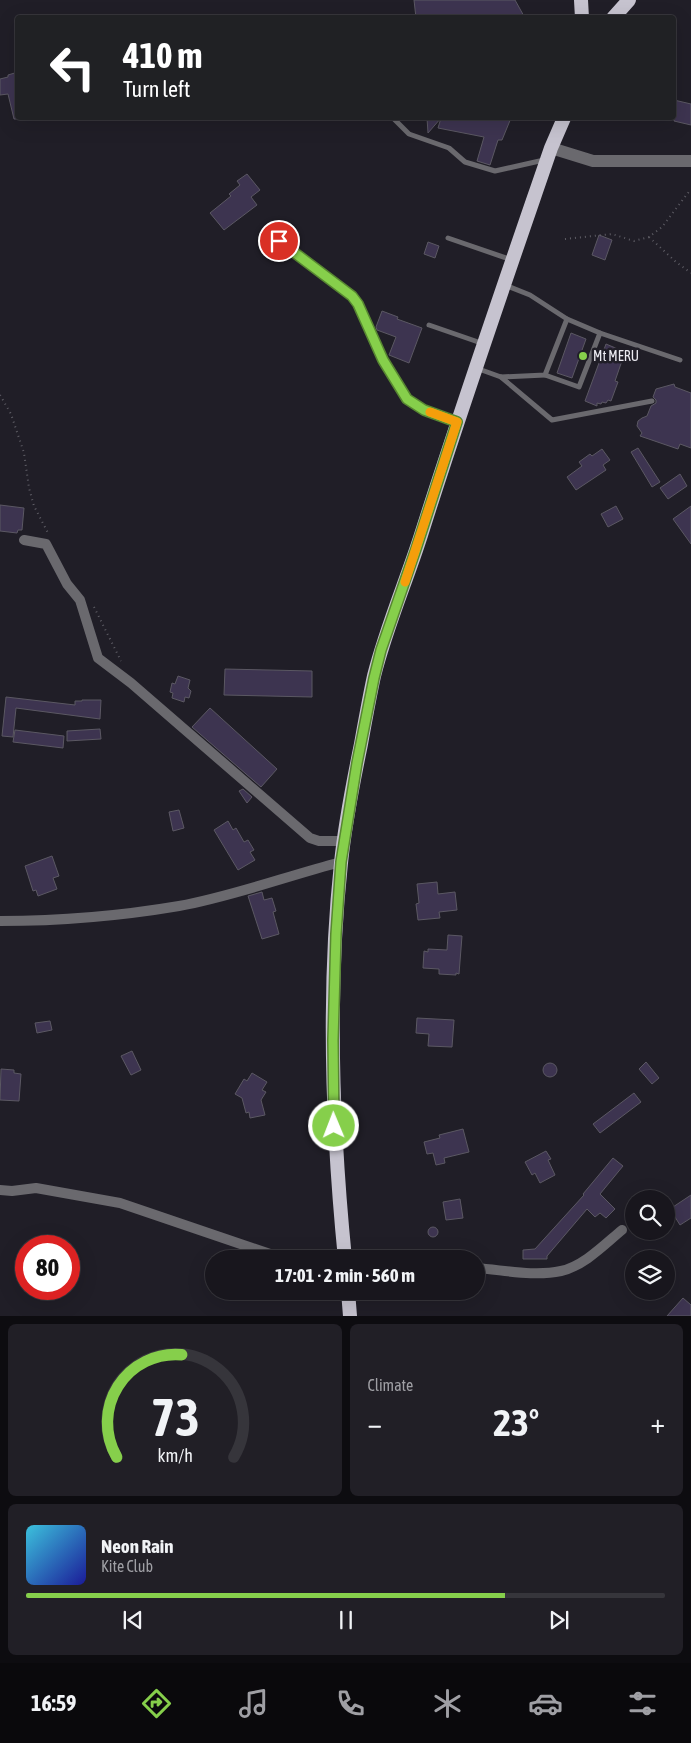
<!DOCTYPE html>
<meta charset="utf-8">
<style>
:root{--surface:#18161d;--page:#211f26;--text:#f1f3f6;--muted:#9f9fa4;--line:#36353b;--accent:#86cf4b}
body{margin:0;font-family:"Asap Condensed",sans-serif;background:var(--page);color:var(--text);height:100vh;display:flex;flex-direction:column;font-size:19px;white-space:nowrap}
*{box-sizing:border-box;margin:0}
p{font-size:16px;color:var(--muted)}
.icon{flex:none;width:28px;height:28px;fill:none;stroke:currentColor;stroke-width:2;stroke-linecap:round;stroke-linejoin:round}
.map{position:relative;height:1316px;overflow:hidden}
.drawer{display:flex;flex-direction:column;gap:8px;padding:8px;background:#0d0c10;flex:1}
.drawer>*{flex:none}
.guide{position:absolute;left:15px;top:15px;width:661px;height:105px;border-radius:5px;box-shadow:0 5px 20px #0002,0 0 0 1px var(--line);background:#202124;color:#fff;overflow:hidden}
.buttons{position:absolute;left:625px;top:1190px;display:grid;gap:10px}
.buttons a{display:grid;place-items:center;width:50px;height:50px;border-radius:50%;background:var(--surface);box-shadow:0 5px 20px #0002,0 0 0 1px var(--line);font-size:25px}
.speed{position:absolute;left:15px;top:1235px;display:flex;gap:10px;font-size:25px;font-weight:700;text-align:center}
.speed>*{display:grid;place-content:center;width:65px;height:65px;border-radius:50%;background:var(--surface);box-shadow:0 5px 20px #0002,0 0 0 1px var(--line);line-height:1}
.speed .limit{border:8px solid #d22;background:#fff;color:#111}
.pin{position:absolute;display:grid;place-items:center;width:42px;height:42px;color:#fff;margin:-21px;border:2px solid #fff;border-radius:50%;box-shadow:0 1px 5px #0007}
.me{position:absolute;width:55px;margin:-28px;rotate:359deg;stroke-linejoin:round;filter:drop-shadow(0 0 4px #0008)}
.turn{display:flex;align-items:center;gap:18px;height:105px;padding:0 25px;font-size:22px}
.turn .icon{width:65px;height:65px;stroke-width:2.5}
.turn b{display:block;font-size:35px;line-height:42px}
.big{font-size:38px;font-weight:700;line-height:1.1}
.drawer .tile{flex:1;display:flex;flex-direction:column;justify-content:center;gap:8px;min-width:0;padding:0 18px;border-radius:8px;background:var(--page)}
.drawer .dial{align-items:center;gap:0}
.dial svg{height:130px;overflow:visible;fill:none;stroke:var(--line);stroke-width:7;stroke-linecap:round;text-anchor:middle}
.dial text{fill:var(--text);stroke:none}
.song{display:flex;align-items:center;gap:15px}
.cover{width:60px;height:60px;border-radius:8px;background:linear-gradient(135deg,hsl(190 70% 55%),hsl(240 70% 35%))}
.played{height:5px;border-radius:2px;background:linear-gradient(90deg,var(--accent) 75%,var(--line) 75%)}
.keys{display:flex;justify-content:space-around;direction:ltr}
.heat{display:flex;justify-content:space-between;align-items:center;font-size:28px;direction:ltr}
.drawer .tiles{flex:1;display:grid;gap:8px;grid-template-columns:1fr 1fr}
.tile:last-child{grid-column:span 2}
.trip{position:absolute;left:205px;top:1250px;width:280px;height:50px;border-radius:25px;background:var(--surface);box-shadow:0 5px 20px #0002,0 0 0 1px var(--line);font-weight:700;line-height:50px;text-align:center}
.tab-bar{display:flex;height:80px;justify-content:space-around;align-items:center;background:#0a090c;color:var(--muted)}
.tab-bar .icon{width:35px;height:35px}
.tab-bar .active{color:var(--accent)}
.tab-bar b{font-size:22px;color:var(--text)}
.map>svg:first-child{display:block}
</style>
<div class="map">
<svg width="691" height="1316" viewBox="0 0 691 1316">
<rect width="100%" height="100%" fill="#201e27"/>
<!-- building -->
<g fill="#3d3450" stroke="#5b5863">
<path d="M414,0h101l10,18h-109z"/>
<path d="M18,72v47h-4l-6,-25 -8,1v-16l8,-2v-2z"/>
<path d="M674,100l17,4v21l-17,-4z"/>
<path d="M427,118h14l-13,15z"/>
<path d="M441,118h70l-9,22h-4l-8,25 -13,-4 7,-24 -46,-9z"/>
<path d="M247,174l13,16 -9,7 6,8 -33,25 -14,-17 21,-17 -2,-2 11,-9 -3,-4z"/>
<path d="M599,235l13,5 -7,20 -13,-5z"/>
<path d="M428,242l11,4 -4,12 -11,-4z"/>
<path d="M382,311l16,6 -1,2 25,9 -13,35 -20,-8 7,-18 -19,-7 -1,-3z"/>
<path d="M571,333l15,6 -14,39 -15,-5z"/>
<path d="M606,344l19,8 -10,29 3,1 -7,19 -3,-1 -2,3 -4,-1 -1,2 -4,-1v3l-12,-5z"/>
<path d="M674,384l1,3 16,6v55l-11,-4 -2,5 -38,-13 2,-3 -5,-7 1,-5 4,-3 5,-2 4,-10 5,-3v-3l-3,-3 3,-8z"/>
<path d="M638,448l22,34 -8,5 -21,-35z"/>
<path d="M602,449l8,11 -7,5 3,5 -30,20 -9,-13 15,-11 -3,-4 11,-8 2,2z"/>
<path d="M680,474l7,12 -19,13 -8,-11z"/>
<path d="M0,505l24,3 -2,22h-4l-1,3 -17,-2z"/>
<path d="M616,506l7,13 -15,8 -7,-13z"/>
<path d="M691,506v38l-18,-25z"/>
<path d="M225,669l87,2v26l-88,-2z"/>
<path d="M178,676l12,4 -2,8 3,3 -2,7 -4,-1 -1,5 -12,-4 1,-5 -3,-1 2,-9 3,1z"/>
<path d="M6,697l69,8v-4h7v-1h19l-1,19 -84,-11 -3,29 -11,-1z"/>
<path d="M210,708l67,61 -16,18 -69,-60z"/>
<path d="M100,729l1,10 -34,2v-10z"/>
<path d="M15,730l49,6 -1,12 -50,-6z"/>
<path d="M243,789l9,8 -5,6 -8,-12z"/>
<path d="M179,810l5,18 -11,3 -4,-19z"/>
<path d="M228,821l5,9 3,-2 8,14 4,-2 6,10 -4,2 5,8 -17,10 -24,-40z"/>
<path d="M52,856l7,20 -6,2 4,11 -19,7 -2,-6 -3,1 -8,-25z"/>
<path d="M437,882l1,12 17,-2 2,18 -18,2 1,6 -22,2 -2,-16 3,-1 -2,-19z"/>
<path d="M262,892l2,8 8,-2 4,13 -3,1 6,22 -17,5 -14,-43z"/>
<path d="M448,935l14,1 -3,38 -3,-1v2l-17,-1v-5l-16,-1 1,-17 4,1v-3l19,1z"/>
<path d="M417,1018l37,2 -2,27 -24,-1 1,-12 -13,-1z"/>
<path d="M50,1021l2,9 -15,3 -2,-10z"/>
<path d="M132,1051l9,19 -10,5 -10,-19z"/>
<path d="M646,1062l13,16 -7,6 -13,-15z"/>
<circle cx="550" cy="1070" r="7"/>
<path d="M1,1069l13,1v3l7,1 -2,27 -19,-1z"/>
<path d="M252,1073l15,9 -5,8 4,2 -5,8 4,15 -15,3 -1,-6 -3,1 -4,-15 -7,-4 9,-15 3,2z"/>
<path d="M634,1093l7,9 -41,31 -7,-9z"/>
<path d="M463,1129l6,23 -25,6 1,5 -9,2 -3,-12 -6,1 -3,-12 16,-4 -1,-3z"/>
<path d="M546,1151l5,8 -3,1 7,15 -15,8 -5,-10 -3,2 -7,-13z"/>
<path d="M613,1158l10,8 -23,28 15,15 -9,9 -6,-5 -5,4 -8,-8 -40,47v3h-24v-9l12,-1 49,-54 -1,-1z"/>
<path d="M691,1195v23l-11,7 -10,-16z"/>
<path d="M460,1199l3,19 -17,2 -3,-18z"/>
<circle cx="433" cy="1232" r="5"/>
<path d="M683,1298l8,7v11h-24z"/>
</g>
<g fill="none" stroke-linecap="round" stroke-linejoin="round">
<!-- path -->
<g stroke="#5e5d65" stroke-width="2" stroke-dasharray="1 4" stroke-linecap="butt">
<path d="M649,237l27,25 15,11"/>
<path d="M565,239l47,-5 22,7 15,-4 13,-10 29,-38"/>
<path d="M0,395l11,19 13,39 5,35 5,18 14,27"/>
<path d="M94,607l27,54"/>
</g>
<!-- service -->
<g stroke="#6a696e" stroke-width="5">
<path d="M393,118l16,16 40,14 16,14 30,9 49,-11"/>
<path d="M448,238l64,22"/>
<path d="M429,325l55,19"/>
<path d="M600,333l80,27"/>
<path d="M476,368l25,9 44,-2 22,-56 -37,-24 -25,-10"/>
<path d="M545,375l34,12 21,-54 -33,-14"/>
<path d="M501,377l51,43 100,-19"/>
</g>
<!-- minor -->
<g stroke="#6a696e" stroke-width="10">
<path d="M279,241l73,55 6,8 25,56 24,39 17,11 33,12"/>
<path d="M24,540l22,4 21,40 13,16 18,58 33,25 179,155 9,3h25"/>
<path d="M0,921c60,0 120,-5 179,-15 55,-10 108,-30 162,-44"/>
<path d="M0,1190l12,1 24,-3 84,15 162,55 10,1"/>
<path d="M476,1268c28,2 58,9 85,3 23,-5 44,-27 61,-41"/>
</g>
<!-- tertiary -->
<path stroke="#6a696e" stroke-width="12" d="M551,148l42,13h98"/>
<!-- trunk -->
<g stroke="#c6c3cf" stroke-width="14">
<path d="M581,0l1,18"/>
<path d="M613,18l16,-18"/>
<path d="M345,1259c-13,-131 -18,-265 -4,-396 4,-40 12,-80 20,-119 4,-22 8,-45 13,-68 12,-48 32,-94 47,-141 41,-130 86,-259 130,-387l13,-30"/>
<path d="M348,1291l2,25"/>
</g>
</g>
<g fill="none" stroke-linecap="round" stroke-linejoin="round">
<!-- route casing -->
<g stroke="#578731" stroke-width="12">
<path id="route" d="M279,241l73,55 6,8 25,56 24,39 17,11 33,12 -41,127 -35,101 -7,28 -17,85 -16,99 -5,72 -3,106 1,86"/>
</g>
<!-- route -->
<use href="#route" stroke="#86cf4b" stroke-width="9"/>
<!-- slow -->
<path stroke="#f59e0b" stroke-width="9" d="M405,582l52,-160 -27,-10"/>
</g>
<!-- markers -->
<circle fill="#86cf4b" stroke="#201e27" stroke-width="2" cx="583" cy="356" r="5"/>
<g text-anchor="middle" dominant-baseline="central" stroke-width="5" stroke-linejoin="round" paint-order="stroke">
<!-- poi labels -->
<g font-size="14" fill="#edecf2" stroke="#201e27" text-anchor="start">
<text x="593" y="356">Mt MERU</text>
</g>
</g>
</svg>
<div class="buttons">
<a><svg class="icon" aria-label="search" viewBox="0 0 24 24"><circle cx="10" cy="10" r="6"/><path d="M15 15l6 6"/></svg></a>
<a><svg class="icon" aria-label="layers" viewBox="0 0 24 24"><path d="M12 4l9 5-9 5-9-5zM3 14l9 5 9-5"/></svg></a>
</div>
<div class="speed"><div class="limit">80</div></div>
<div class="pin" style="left:279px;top:241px;background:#d93025"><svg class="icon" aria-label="arrive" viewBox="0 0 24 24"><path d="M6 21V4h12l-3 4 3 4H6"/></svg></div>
<svg class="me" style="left:334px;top:1126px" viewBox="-20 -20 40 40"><circle r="17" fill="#86cf4b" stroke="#fff" stroke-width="3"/><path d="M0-11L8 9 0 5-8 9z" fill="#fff"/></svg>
<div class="trip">17:01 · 2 min · 560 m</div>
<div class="guide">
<div class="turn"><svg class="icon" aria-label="left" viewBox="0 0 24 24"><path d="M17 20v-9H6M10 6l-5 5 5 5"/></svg><div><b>410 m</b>Turn left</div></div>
</div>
</div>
<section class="drawer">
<div class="tiles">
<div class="tile dial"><svg viewBox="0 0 100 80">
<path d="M14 69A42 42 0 1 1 86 69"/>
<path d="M14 69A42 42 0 0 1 54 6" stroke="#86cf4b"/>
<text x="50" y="56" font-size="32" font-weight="700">73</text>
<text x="50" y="72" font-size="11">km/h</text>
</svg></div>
<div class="tile"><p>Climate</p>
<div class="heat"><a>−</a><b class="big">23°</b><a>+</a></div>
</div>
<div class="tile">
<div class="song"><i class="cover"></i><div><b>Neon Rain</b><p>Kite Club</p></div></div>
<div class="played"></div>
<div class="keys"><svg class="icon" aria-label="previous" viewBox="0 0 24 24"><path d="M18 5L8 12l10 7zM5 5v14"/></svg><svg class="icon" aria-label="pause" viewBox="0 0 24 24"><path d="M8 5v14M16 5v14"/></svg><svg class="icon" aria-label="next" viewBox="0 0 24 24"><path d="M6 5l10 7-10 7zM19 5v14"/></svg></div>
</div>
</div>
</section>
<nav class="tab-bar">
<b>16:59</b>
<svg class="icon active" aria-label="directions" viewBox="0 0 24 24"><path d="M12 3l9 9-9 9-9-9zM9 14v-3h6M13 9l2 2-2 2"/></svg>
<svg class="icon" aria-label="music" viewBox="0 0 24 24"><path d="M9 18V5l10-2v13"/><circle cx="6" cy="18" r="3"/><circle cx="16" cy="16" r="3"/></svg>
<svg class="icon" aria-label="phone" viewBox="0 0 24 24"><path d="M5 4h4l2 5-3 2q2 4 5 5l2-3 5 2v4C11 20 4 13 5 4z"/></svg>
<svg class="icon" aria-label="climate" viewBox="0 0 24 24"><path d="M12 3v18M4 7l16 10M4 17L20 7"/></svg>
<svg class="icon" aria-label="car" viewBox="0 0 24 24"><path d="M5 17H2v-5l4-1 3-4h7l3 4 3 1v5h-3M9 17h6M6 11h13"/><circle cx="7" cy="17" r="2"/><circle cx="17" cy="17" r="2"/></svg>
<svg class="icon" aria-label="filters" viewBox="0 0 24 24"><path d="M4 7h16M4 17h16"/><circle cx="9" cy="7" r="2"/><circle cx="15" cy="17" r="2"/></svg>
</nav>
